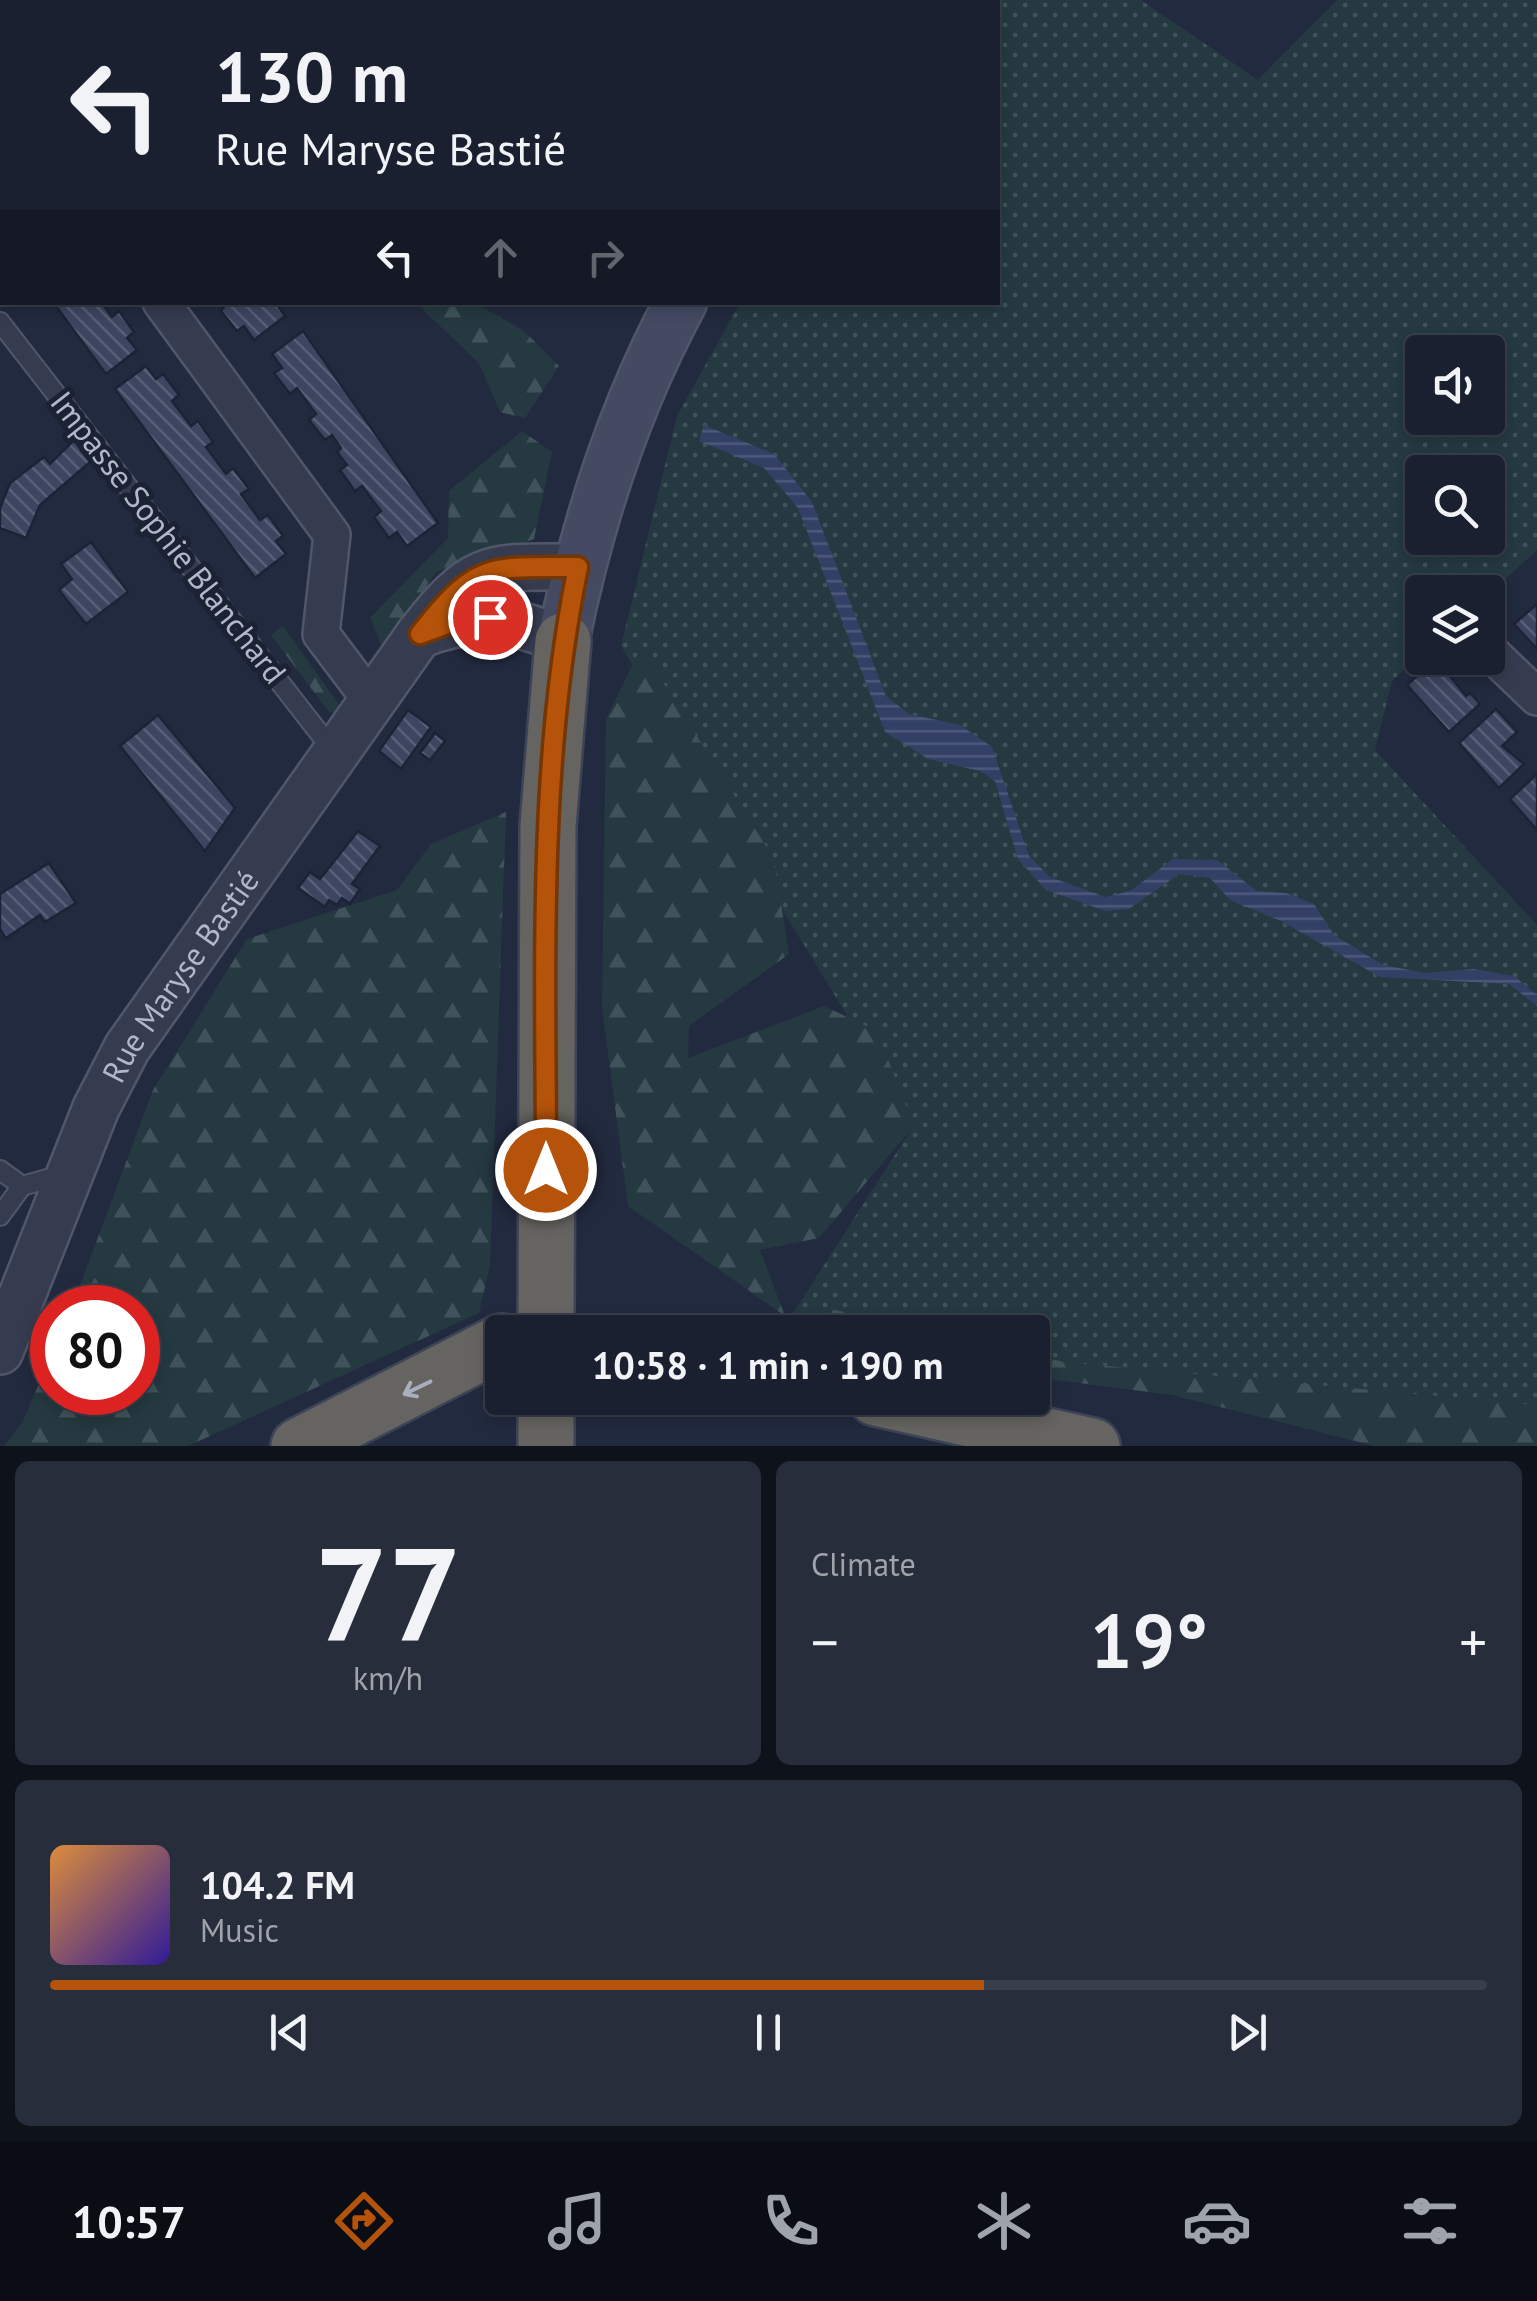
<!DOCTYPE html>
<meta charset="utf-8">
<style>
:root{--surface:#1a202f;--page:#272d3b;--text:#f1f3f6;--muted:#9fa3aa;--line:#383e4b;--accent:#b45309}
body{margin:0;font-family:"PT Sans",sans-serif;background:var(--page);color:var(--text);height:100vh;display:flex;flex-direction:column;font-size:38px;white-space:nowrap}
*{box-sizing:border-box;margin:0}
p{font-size:32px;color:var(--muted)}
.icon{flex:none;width:55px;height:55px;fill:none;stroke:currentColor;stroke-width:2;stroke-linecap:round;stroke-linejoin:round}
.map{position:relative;height:1446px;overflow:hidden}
.side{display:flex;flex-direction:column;gap:15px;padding:15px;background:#0e121a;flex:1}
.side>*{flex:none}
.top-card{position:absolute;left:0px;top:0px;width:1000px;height:305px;box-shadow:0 5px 15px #0003,0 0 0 2px var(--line);background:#1a202f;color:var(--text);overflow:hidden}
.tools{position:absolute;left:1405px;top:335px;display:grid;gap:20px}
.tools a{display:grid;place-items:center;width:100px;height:100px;border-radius:10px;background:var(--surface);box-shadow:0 5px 15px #0003,0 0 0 2px var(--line);font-size:50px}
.speed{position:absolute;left:30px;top:1285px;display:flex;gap:20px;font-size:50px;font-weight:700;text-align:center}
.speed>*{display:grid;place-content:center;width:130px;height:130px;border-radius:50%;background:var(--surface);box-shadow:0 5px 15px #0003,0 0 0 2px var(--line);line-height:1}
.speed .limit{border:15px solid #d22;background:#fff;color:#111}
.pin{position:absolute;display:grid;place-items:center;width:85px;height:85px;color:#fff;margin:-42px;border:5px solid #fff;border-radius:50%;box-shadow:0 2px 10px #0007}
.me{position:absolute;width:110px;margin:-55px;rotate:0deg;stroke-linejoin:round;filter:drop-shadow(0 0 8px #0008)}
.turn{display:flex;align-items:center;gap:35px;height:210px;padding:0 50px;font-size:45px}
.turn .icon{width:130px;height:130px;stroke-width:2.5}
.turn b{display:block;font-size:70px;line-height:85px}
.lanes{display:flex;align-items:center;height:95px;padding:0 50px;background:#0003;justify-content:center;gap:50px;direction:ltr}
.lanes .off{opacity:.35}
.big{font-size:75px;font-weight:600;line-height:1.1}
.side .widget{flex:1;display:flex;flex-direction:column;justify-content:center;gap:15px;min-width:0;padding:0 35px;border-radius:15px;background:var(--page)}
.side .dial{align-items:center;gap:0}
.dial b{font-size:130px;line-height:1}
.song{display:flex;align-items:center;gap:30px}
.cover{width:120px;height:120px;border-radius:15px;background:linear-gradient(135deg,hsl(30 70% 55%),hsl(250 70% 35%))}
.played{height:10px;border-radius:5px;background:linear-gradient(90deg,var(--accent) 65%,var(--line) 65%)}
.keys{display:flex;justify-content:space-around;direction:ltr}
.heat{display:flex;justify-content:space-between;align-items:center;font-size:55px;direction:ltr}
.side .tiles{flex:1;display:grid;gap:15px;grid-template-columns:1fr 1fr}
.widget:last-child{grid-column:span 2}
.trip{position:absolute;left:485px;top:1315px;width:565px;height:100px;border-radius:10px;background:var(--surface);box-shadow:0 5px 15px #0003,0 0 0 2px var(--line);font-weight:600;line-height:100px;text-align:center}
.tab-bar{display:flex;height:160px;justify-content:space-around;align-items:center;background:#0a0d13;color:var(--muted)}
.tab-bar .icon{width:70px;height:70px}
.tab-bar .on{color:var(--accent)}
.tab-bar b{font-size:45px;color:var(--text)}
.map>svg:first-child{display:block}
</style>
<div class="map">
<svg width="1537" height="1446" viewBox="0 0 1537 1446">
<defs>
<pattern id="grass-dots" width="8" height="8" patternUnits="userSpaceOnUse" patternTransform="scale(2.5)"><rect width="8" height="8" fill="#243940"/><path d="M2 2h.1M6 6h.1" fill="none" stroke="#41535a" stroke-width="1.8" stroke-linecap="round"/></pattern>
<pattern id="forest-firs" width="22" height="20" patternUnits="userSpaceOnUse" patternTransform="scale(2.5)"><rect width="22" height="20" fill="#243940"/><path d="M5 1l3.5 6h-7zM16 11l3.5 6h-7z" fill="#41535a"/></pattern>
<pattern id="water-rules" width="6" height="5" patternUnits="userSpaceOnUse" patternTransform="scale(2.5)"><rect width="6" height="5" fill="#324066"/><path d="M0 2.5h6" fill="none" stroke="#4d597b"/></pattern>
<pattern id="building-back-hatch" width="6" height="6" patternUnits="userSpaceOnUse" patternTransform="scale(2.5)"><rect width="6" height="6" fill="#3d4660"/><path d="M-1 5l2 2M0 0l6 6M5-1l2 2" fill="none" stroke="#575e75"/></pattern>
</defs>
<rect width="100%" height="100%" fill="#222a3f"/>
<!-- grass -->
<path fill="url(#grass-dots)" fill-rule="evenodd" d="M934,0h207l117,80 79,-80h200v550l-49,45 -66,-3v61l-30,28 -17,69 162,175v520l-504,-71 -1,-42h-251l133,-207 -293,-479 56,-230 63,-113 258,-1v-300zM1422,352h66v66h-66zM1422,472h66v66h-66z"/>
<!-- forest -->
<g fill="url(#forest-firs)">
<path d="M416,303h59l49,28 35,35 -34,52 -25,-6 -21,-49z"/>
<path d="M522,431l30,21 -18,87 -98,33 -52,80 -14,-34 78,-80 1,-47z"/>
<path d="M283,626l62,87 -16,-1 -58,-77z"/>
<path d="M641,647l133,212 15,95 -100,72 -1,32 136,-52 53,25 37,95 -95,112 -59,12 25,66 -157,-110 -26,-199 4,-288z"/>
<path d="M506,812l-16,453 -11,48 -291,133h-184l19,-25 29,-68v39h86v-84l-66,-1 81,-217 94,-151 150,-49 34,-46z"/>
<path d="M813,1305l121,27h-106l-24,-5z"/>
<path d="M1033,1355l31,7 473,43v41h-162l-203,-51 -139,-18z"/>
</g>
<!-- water -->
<path fill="url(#water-rules)" d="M704,425l70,29 38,48 74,194 23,18 51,11 32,22 37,109 21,21 55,20 25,-6 43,-32 44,1 40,31 29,2 28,11 20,31 49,30 42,8 49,-4 40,7 23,19v11l-28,-22 -129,-7 -99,-56 -51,-21 -20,-22 -31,-4 -50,35 -24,2 -59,-21 -28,-31 -23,-78 -15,-10 -52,-12 -43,-27 -87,-224 -34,-40 -65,-27z"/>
<!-- building -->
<g fill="url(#building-back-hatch)" stroke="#1d2336" stroke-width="2.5">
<path d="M53,302h48l11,15 7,-6 15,21 -7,6 10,12 -31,24z"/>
<path d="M227,302h48l10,14 -31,24 -10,-14 -7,5 -16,-20z"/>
<path d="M303,331l135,192 -31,23 -10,-14 -8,6 -15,-21 7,-6 -19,-25 -7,5 -15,-21 7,-5 -10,-13 4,-4 -9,-13 -7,5 -16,-20 7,-6 -19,-26 -7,6 -16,-21 8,-5 -10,-14z"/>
<path d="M146,366l10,13 7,-5 16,21 -7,6 19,25 7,-5 15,21 -7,5 20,27 7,-6 16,21 -8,5 19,26 8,-5 15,21 -7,5 10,13 -31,24 -140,-189z"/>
<path d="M74,440l16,22 -50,43 -14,33 -26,-10v-20l10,-25 34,-26 6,7z"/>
<path d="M91,542l37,50 -42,32 -27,-34 13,-11 -11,-15z"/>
<path d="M1537,604v45l-23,-25z"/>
<path d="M1436,659l30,37 4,-3 10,11 -31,28 -42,-47z"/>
<path d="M1496,709l21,23 -15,14 22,18 -25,24 -40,-45z"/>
<path d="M408,710l23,17 -30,42 -22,-18z"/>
<path d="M158,715l77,93 -30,43 -85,-105z"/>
<path d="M435,733l10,8 -15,19 -10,-7z"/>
<path d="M1537,774v56l-27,-31z"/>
<path d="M358,831l22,15 -28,38 8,5 -10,15 -8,-6 -5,7 -8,-5 -4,7 -27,-19 12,-16 10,7z"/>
<path d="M49,863l27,40 -31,19 -5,-7 -34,23 -6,-9v-35z"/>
</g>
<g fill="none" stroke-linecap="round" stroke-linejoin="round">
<!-- service casing -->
<g stroke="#51576a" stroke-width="22">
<g id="service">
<path d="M0,322l334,430"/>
<path d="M0,1170l22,16"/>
<path d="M0,1216l22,-30 43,-12"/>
</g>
</g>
<!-- minor casing -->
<g stroke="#51576a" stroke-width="40">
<g id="minor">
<path d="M161,302l171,233 -11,99 52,69"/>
<path d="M1488,650l49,47"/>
</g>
</g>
<!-- tertiary casing -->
<g stroke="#51576a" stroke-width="50">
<g id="tertiary">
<path d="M419,635c53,-21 93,-18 144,6"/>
<path id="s1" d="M0,1351l96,-243 31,-60 292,-413c57,-74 70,-68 159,-68"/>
</g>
</g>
<!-- secondary casing -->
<g stroke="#51576a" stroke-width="55">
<g id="secondary">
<path d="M880,2l2,-2"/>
<path d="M563,641c24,-118 60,-232 118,-339"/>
</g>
</g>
<!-- trunk casing -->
<g stroke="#3e4457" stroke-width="60">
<g id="trunk">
<path d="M546,1332l2,-506 15,-185"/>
<path d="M876,1398l216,48"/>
<path d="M299,1446l203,-104"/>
<path d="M546,1446v-48"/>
</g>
</g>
<!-- service -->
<use href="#service" stroke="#363c4f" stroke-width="18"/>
<!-- minor -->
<use href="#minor" stroke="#363c4f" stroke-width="35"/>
<!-- tertiary -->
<use href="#tertiary" stroke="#363c4f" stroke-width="45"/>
<!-- secondary -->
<use href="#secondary" stroke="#434a62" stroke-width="50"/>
<!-- trunk -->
<use href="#trunk" stroke="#656460" stroke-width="55"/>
</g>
<!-- one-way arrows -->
<defs><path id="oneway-shaft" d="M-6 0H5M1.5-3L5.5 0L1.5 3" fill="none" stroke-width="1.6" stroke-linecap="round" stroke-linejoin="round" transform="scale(2.5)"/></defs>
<use stroke="#aaafbf" href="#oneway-shaft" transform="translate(417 1388) rotate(154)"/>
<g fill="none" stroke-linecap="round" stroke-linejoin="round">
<!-- route casing -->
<g stroke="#753606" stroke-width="25">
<path id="route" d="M490,617l-35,4 -35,13c57,-73 69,-67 158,-67 -41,198 -32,402 -32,603"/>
</g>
<!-- route -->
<use href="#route" stroke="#b45309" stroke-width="18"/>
</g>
<g text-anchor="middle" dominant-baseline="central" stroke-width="10" stroke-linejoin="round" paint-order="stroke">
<!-- street labels -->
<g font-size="32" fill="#b2b7ca" stroke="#1b2234">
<text transform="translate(169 537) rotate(52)">Impasse Sophie Blanchard</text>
<text stroke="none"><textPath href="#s1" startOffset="418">Rue Maryse Bastié</textPath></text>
</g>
</g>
</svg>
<div class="tools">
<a><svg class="icon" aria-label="sound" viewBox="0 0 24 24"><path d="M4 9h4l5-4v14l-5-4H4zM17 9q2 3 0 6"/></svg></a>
<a><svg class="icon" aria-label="search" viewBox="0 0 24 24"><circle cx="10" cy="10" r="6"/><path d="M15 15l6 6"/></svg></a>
<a><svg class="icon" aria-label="layers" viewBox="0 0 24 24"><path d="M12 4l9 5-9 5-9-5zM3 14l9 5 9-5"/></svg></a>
</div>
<div class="speed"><div class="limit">80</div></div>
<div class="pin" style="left:490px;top:617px;background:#d93025"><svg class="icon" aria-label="arrive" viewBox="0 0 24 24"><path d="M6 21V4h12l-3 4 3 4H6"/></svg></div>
<svg class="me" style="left:546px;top:1170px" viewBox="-20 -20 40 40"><circle r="17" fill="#b45309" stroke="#fff" stroke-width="3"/><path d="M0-11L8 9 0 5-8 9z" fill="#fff"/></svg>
<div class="trip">10:58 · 1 min · 190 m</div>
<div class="top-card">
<div class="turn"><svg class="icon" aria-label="left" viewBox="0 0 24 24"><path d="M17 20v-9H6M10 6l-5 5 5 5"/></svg><div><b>130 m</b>Rue Maryse Bastié</div></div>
<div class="lanes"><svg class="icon" aria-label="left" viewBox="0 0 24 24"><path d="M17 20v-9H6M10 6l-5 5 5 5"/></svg><svg class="icon off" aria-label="ahead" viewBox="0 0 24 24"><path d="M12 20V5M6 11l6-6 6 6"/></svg><svg class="icon off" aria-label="right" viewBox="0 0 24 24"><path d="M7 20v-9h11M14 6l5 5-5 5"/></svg></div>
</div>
</div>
<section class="side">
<div class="tiles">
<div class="widget dial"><b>77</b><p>km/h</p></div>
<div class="widget"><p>Climate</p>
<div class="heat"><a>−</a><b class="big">19°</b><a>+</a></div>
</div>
<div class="widget">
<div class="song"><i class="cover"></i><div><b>104.2 FM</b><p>Music</p></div></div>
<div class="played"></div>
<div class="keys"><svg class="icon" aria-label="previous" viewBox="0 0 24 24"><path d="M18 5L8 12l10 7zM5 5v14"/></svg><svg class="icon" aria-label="pause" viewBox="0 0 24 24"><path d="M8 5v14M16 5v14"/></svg><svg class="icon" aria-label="next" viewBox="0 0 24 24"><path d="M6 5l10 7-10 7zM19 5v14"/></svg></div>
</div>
</div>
</section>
<nav class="tab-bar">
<b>10:57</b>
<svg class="icon on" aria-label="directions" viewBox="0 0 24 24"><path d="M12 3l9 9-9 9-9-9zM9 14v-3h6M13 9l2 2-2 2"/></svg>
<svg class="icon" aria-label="music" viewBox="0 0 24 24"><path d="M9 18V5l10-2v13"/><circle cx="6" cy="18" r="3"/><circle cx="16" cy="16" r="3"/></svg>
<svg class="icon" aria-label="phone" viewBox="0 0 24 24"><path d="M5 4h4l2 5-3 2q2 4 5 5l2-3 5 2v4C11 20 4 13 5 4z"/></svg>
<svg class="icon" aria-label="climate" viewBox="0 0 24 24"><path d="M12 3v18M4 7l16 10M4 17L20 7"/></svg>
<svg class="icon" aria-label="car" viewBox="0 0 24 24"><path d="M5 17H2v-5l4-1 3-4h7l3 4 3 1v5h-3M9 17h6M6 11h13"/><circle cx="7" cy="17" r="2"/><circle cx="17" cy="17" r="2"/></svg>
<svg class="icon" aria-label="filters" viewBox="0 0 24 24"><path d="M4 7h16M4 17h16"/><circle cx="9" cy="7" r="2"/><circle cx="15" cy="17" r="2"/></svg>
</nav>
